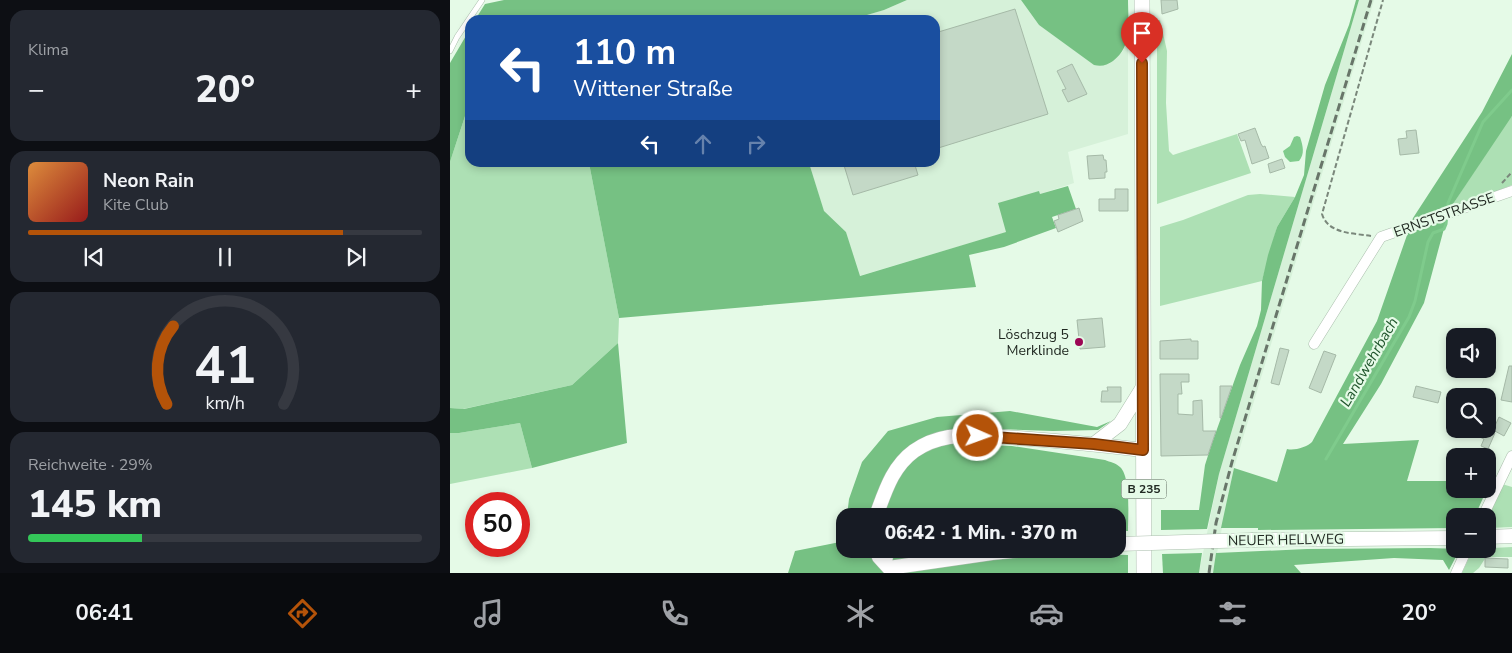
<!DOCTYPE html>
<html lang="de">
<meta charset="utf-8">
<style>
:root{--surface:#171b24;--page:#242831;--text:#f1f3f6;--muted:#9ea1a6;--line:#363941;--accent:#b45309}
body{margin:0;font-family:"Nunito Sans",sans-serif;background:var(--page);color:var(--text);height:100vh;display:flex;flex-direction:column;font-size:19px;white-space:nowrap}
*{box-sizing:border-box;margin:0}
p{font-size:16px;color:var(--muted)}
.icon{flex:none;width:28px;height:28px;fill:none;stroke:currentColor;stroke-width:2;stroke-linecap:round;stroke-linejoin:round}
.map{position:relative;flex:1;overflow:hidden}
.panel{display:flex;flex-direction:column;gap:10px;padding:10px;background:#0d0f14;width:450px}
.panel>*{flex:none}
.top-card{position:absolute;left:15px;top:15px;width:475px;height:152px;border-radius:15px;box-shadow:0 2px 8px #0003;background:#1a4fa0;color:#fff;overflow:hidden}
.controls{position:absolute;left:996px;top:328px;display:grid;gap:10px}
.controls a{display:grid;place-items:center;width:50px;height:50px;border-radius:10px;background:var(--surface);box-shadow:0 2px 8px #0003;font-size:25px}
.speed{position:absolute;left:15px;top:492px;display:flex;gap:10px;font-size:25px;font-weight:700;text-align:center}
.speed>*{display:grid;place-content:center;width:65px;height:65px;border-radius:50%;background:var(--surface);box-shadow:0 2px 8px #0003;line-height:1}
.speed .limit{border:8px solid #d22;background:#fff;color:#111}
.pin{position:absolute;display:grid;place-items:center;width:42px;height:42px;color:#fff;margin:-51px -21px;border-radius:50% 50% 50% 0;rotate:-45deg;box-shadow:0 0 5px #0007}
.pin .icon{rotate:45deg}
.me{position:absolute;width:55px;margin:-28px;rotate:92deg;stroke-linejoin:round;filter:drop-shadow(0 0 4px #0008)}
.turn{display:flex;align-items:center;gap:18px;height:105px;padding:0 25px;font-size:22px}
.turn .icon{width:65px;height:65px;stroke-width:2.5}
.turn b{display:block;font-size:35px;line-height:42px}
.lanes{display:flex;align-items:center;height:48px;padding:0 25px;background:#0003;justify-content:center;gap:25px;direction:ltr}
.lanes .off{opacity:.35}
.big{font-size:38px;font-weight:800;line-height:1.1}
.panel .tile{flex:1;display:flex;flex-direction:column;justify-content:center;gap:8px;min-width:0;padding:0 18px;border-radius:15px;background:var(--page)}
.panel .dial{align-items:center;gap:0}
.dial svg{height:130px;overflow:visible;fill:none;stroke:var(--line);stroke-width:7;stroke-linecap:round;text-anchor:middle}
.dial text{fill:var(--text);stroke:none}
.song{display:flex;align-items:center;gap:15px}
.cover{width:60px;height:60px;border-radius:8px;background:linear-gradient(135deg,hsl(30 70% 55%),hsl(0 70% 35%))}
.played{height:5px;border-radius:2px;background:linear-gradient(90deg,var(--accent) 80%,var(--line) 80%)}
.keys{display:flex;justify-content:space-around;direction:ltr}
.heat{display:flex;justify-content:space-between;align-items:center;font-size:28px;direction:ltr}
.charge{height:8px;border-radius:4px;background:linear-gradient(90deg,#34c759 29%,var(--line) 0)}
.trip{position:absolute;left:386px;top:508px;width:290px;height:50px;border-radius:15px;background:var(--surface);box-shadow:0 2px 8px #0003;font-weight:800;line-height:50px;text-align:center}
.tabs{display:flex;height:80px;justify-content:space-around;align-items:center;background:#090b0e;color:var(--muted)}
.tabs .icon{width:35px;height:35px}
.tabs .on{color:var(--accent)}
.tabs b{font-size:22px;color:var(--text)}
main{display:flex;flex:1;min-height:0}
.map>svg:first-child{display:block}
</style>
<main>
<section class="panel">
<div class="tile"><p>Klima</p>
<div class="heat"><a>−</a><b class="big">20°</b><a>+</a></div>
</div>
<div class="tile">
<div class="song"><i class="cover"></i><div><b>Neon Rain</b><p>Kite Club</p></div></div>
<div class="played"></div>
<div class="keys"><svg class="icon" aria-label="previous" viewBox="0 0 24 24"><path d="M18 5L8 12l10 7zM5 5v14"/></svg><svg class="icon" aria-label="pause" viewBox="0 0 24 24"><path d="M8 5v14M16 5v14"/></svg><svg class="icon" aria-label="next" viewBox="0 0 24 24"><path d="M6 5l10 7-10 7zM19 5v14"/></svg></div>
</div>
<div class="tile dial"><svg viewBox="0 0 100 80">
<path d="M14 69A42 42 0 1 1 86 69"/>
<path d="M14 69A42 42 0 0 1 18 21" stroke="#b45309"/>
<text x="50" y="56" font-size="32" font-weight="700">41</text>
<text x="50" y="72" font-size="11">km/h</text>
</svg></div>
<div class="tile"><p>Reichweite · 29%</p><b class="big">145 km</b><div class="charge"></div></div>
</section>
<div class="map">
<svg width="1062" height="573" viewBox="0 0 1062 573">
<rect width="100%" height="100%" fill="#e5fae7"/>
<!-- built -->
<g fill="#d6f1d9">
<path d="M457,0h114l18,25 52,37 18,2 13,-12 6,-11v93l-60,18 6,31 -34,11 -1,-3 -32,41 -148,44 -13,-44 -22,-20 -15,-49 126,-1v-142h-85l34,-10z"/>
<path d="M909,0h15l-140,468 -21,105h-14l20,-99z"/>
</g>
<!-- green -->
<g fill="#ade0b4">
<path d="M710,20l7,31 -1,52 3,48 4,4 64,-21 14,39 -94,31v-183z"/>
<path d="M17,110h3v52l119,1 30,155 -1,25 -46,42 -109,24 -13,-1v-246z"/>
<path d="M1062,116v69l-63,25 57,-87z"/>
<path d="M810,194l35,3 -18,30 -15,54 -102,25v-79l23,-7 65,-25z"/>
<path d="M70,423l12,45 -82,16v-51h9z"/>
<path d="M1052,484l10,3v40l-24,1v-12z"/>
<path d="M1062,547v10h-26l-7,11 -6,5h-11l11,-24z"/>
</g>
<!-- forest -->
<g fill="#76c183">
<path d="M54,0h403l-23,10 -34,10h-375l10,-16z"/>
<path d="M571,0h107c0,22 5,46 -15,61 -6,4 -11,6 -19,4l-55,-40z"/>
<path d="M906,0h3l-140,474 -12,55 -46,1v-20h38l6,-45 7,-22 28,-78 17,-39 4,-16 1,-29 6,-26 9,-28 18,-30 9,-22 2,-24 19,-66 24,-60z"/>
<path d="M20,29v81h-3l-17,52v-99z"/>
<path d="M1062,54v62l-63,94 -25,93 -43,81 -38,60 76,-4 -12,41h48v8h32l-12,27h-20v12l-197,2v-2h-37l13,-60 43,14 10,-33c7,2 20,-2 25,-7l65,-121 36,-103 69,-106z"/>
<path d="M139,163h220l15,48 22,21 14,44 146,-44 -8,-29 41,-12 1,3 28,-8 8,23 -24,8 4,11 -52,19 -35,8 7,32 -357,31z"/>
<path d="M168,343l9,100 -95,25 -12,-45 -61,10h-9v-25l14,1 108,-24z"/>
<path d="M560,411l87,16 14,-6 -13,9 -45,1 -89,-3 -16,2 9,14 55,2 93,14c5,2 11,3 15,7 11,10 8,49 8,64h-10v-15h-271l2,-17 13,-37 26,-31 49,-14z"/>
<path d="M395,541v8h247v5l36,1v18h-340l7,-22z"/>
<path d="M980,548l30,1 -11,21 -6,-10 -49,-2 -100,7 7,8h-88l3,-20 91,-4z"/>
<path d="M752,553l-3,20h-36l-1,-19z"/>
</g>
<!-- water -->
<path fill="#7fcb8c" d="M847,136l3,1c3,9 5,17 -1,24l-9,1 -5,-5 -2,-6 7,-5 4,-9z"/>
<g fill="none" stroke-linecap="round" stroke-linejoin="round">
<!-- stream -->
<path stroke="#7fcb8c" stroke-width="3" d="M876,459l83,-142 6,-16 13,-59 5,-9 11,-4 2,-5 2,-21 35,-81 29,-32"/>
</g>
<!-- building -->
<g fill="#c4d9c7" stroke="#a5b9a7">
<path d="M711,0h16l1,9 -16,5z"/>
<path d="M565,9l33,105 -113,35v-116z"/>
<path d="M622,64l15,30 -19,8 -6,-12 4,-1 -9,-18z"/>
<path d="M805,128l6,16 2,3 2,-1 4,12 -17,6 -7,-24 -4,1 -3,-7z"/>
<path d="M966,130l3,23 -19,2 -2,-16 9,-1 -1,-7z"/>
<path d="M653,155l1,5h2l1,12h-2v6l-16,1 -2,-23z"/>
<path d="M832,159l3,9 -15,5 -2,-9z"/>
<path d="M393,162h71l4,13 -65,20z"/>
<path d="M665,189h13v22h-29v-12h16z"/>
<path d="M629,208l4,13 -25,11 -4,-11 5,-2 -1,-4z"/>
<path d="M652,318l3,29 -25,2 -3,-29z"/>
<path d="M741,339v2h7v18h-38v-18z"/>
<path d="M830,348l9,2 -10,35 -8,-2z"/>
<path d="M874,351l12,4 -15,38 -12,-5z"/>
<path d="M1059,366h3v36l-11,-2z"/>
<path d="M710,374h29v8h-8l1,12h-4v20l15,1v-14l9,-1 1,31h13l-8,24 -47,1z"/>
<path d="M770,386h12l-11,32h-1z"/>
<path d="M966,386l25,6 -3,11 -25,-6z"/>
<path d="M657,387h14v15h-20l1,-11h6z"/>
<path d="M1049,417l12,6 -7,13 -11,-6z"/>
<path d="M1012,429h24l9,4 -7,16 -7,-3 3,-7z"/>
<path d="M1035,558l23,1v9l-23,-1z"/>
</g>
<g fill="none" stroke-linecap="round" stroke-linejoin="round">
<!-- service casing -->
<g stroke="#abbfad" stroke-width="6">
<g id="service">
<path d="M0,51l7,-14 25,-37"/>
<path d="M439,565l3,-16"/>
</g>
</g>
<!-- minor casing -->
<g stroke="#abbfad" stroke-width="11">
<g id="minor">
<path d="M864,344l67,-107 131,-46"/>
<path d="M1033,516l29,-60"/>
<path d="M1006,573l11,-24"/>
</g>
</g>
<!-- secondary casing -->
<g stroke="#abbfad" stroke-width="15">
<g id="secondary">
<path d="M644,444l26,-20 23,-37"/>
<path d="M426,516c9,-24 16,-49 38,-65 10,-7 23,-12 35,-14 23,-3 46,-1 69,1 42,3 84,7 125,12"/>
<path d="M1038,537l24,-1"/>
<path d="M803,540l202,-2"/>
<path d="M426,549l3,8 10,11 103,-15 43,-4"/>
<path d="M465,549l11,4h18"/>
</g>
</g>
<!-- primary casing -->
<g stroke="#abbfad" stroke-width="16">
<path id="primary" d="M692,0l2,573"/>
</g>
<!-- path -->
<g stroke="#7a877b" stroke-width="2" stroke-dasharray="5 2.5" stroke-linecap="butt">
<path d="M1052,183l10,-11"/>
<path d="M921,236c-18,-3 -43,-2 -49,-22l61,-214"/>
</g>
<!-- service -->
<use href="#service" stroke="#fff" stroke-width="5"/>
<!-- minor -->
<use href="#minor" stroke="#fff" stroke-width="10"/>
<!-- secondary -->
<use href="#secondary" stroke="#fff" stroke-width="14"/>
<!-- primary -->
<use href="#primary" stroke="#fff" stroke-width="15"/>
<!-- rail -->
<path stroke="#687569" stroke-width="3" stroke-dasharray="8 4" stroke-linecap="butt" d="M759,573l7,-50 16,-61 139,-462"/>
<!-- secondary-bridge casing -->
<g stroke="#abbfad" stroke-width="15" stroke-linecap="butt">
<path id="secondary-bridge" d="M668,544l135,-4"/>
</g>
<!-- secondary-bridge -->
<use href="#secondary-bridge" stroke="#fff" stroke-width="14"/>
</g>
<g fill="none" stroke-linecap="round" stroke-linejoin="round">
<!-- route casing -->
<g stroke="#753606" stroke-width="12">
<path id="route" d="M528,436l116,8 49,6 -1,-387"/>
</g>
<!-- route -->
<use href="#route" stroke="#b45309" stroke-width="9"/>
</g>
<!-- markers -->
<circle fill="#9c0654" stroke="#e5fae7" stroke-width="2" cx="629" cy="342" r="5"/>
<g text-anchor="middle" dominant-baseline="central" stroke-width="4.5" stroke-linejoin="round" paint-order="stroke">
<!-- shield labels -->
<rect fill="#e5fae7" stroke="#5c685d" stroke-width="1" x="671.5" y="479.5" width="45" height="19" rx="4"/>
<g font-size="12" font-weight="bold" fill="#212922">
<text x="694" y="489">B 235</text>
</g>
<!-- street labels -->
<g font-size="14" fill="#212922" stroke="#e5fae7">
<text transform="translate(994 215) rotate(-20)">ERNSTSTRASSE</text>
<text transform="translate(836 540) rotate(-1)">NEUER HELLWEG</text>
</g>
<!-- poi labels -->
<g font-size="14" fill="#212922" stroke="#e5fae7" text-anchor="end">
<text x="619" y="334">Löschzug 5<tspan x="619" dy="16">Merklinde</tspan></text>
</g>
<!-- water labels -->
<g font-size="15" font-style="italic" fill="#21562d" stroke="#e5fae7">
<text transform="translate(919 362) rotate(-60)">Landwehrbach</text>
</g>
</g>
</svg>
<div class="controls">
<a><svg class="icon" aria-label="sound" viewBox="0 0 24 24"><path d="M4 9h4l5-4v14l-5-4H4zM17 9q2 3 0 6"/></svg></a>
<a><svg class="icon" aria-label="search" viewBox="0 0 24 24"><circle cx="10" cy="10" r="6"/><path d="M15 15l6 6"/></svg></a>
<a>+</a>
<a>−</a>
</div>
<div class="speed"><div class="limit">50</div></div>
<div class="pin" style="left:692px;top:63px;background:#d93025"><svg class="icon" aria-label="arrive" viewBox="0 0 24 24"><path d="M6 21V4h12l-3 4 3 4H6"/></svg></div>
<svg class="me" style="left:528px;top:436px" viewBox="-20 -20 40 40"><circle r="17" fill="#b45309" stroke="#fff" stroke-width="3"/><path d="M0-11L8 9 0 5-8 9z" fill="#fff"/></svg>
<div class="trip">06:42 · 1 Min. · 370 m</div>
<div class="top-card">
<div class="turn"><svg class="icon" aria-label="left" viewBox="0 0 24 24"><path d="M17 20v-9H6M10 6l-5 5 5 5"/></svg><div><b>110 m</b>Wittener Straße</div></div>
<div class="lanes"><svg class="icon" aria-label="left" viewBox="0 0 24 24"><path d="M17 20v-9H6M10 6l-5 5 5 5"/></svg><svg class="icon off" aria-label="ahead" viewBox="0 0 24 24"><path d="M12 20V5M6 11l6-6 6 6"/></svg><svg class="icon off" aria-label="right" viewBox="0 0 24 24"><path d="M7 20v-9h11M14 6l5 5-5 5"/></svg></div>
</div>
</div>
</main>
<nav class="tabs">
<b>06:41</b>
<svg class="icon on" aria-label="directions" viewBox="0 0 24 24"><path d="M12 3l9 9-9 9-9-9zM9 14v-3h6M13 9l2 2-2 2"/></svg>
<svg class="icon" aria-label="music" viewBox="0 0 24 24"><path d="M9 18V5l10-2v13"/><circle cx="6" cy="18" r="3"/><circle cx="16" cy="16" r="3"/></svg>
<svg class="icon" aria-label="phone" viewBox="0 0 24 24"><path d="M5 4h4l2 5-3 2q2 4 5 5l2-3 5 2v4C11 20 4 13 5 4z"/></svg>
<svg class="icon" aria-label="climate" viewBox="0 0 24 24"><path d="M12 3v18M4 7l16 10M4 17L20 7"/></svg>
<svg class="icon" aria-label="car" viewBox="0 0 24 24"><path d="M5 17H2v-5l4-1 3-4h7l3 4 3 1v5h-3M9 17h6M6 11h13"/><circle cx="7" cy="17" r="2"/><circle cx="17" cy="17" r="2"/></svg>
<svg class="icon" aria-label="filters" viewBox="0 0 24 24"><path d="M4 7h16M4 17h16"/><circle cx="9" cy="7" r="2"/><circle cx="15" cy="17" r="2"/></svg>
<b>20°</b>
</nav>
